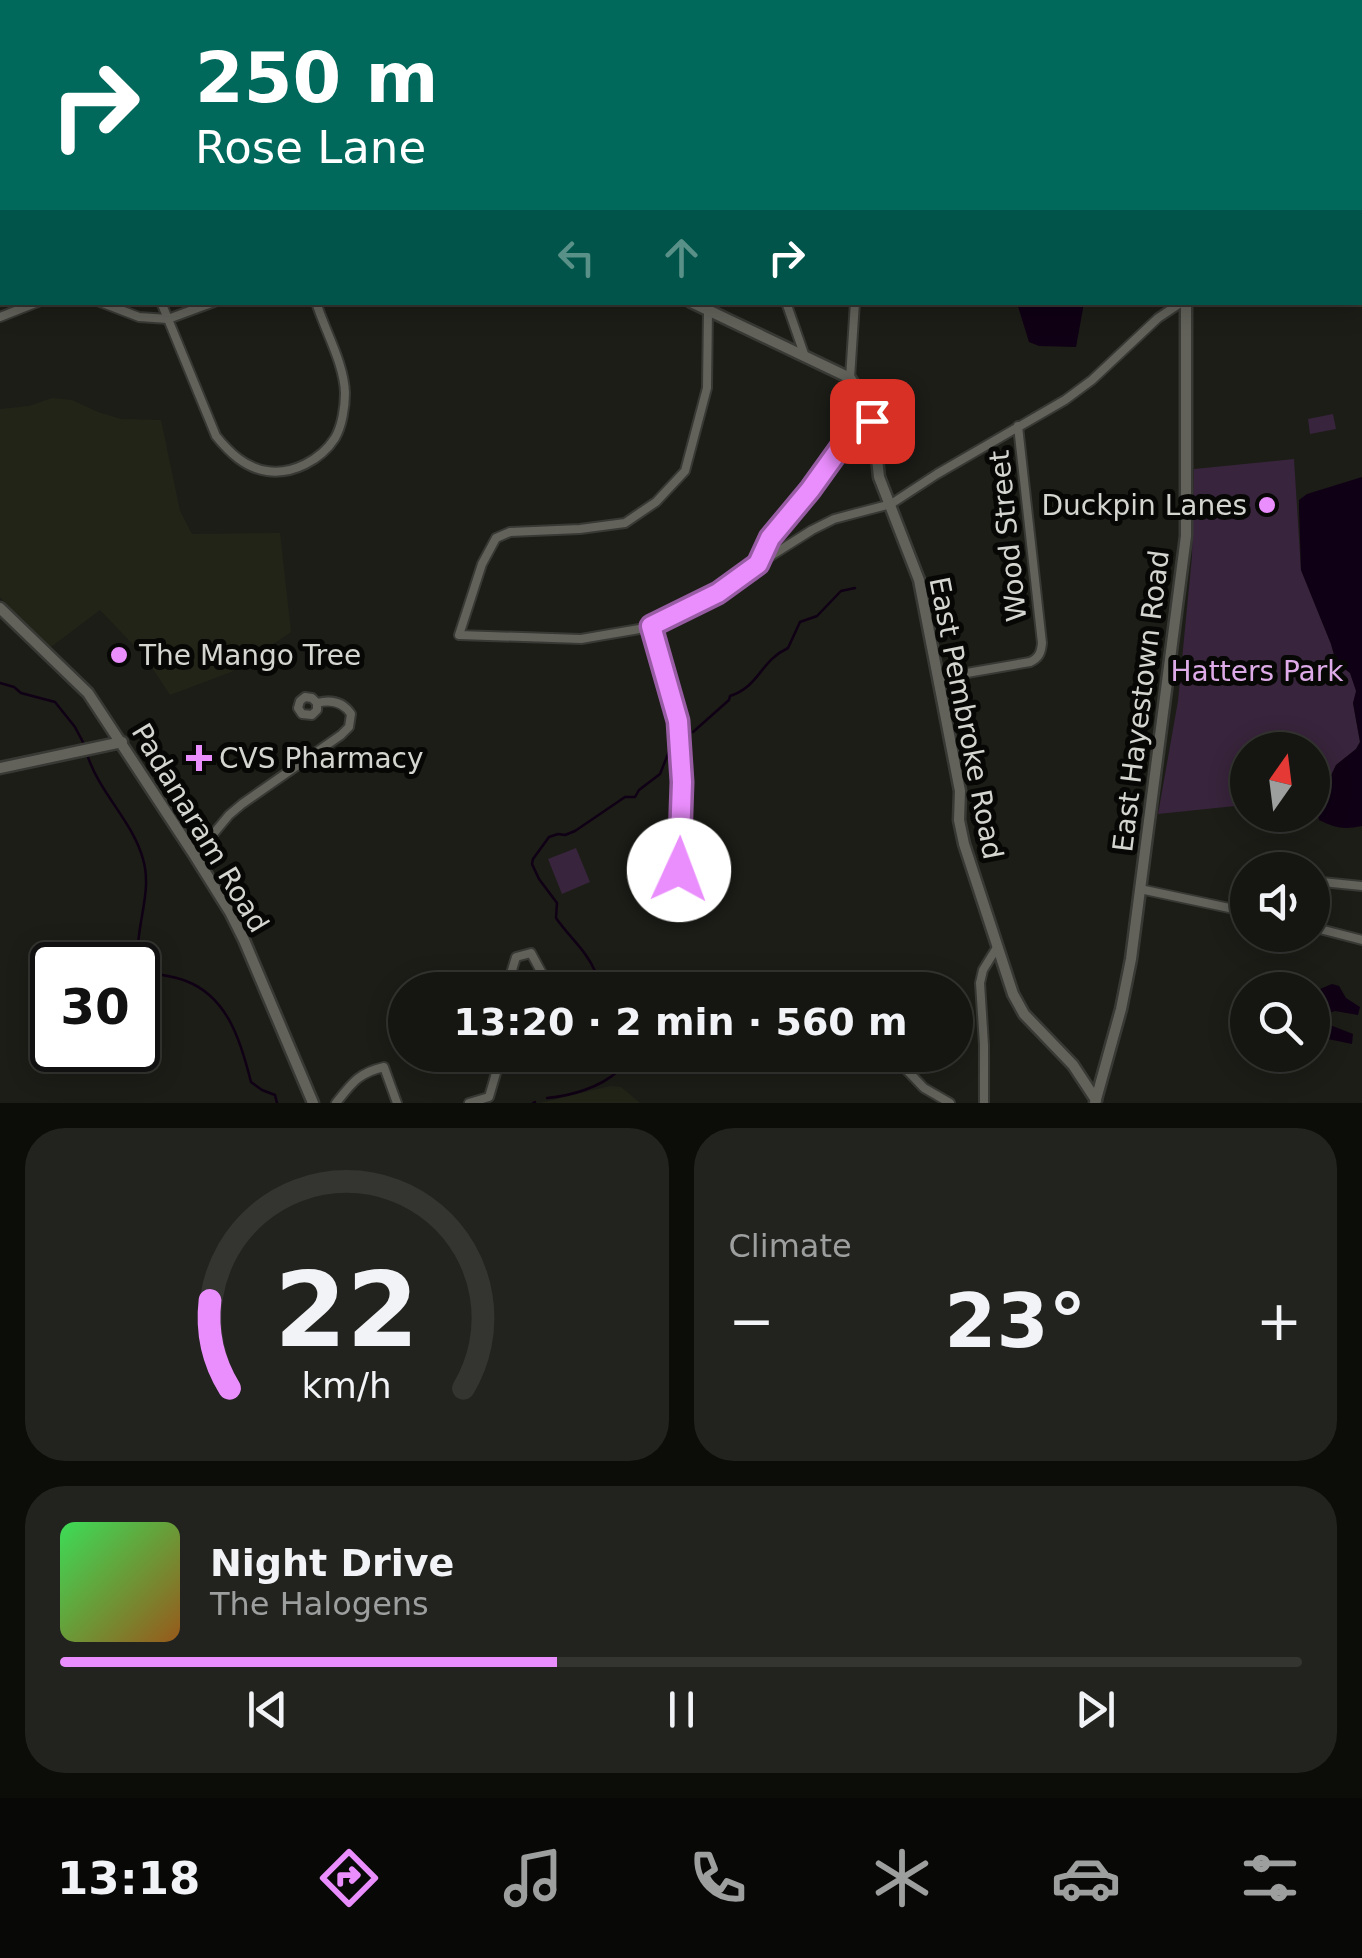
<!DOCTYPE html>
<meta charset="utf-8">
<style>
:root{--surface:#151611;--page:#22231f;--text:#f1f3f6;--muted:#9d9f9f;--line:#343531;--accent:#ea8dfd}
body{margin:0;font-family:"DejaVu Sans",sans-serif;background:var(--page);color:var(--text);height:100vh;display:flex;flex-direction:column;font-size:38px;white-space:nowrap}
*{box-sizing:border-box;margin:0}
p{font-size:32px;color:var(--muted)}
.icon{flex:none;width:55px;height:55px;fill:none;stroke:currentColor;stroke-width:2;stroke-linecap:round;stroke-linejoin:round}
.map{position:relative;height:1103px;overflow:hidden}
.details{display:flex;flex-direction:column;gap:25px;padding:25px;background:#0c0c09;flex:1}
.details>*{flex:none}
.hud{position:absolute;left:0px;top:0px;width:1362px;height:305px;box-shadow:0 5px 25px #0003,0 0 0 2px var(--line);background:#00695c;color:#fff;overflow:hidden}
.needle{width:65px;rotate:14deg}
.buttons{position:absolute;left:1230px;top:732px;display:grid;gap:20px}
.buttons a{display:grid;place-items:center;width:100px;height:100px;border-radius:50%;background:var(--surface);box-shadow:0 5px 25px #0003,0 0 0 2px var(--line);font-size:50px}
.speed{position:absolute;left:30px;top:942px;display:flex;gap:20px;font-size:50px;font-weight:700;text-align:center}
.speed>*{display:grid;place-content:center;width:130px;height:130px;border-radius:50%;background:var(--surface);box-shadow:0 5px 25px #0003,0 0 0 2px var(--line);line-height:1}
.speed .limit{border:5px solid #111;border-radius:15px;background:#fff;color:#111}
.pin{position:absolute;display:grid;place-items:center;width:85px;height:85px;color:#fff;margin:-42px;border-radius:20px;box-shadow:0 5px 15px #0006}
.me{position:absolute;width:110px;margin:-55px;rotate:2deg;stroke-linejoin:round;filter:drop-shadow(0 0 8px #0008)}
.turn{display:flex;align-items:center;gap:35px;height:210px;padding:0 30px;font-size:45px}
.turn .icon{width:130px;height:130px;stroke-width:2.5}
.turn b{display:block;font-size:70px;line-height:85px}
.lanes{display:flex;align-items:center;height:95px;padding:0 30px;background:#0003;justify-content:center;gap:50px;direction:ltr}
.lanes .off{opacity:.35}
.big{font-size:75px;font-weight:600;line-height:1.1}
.details .card{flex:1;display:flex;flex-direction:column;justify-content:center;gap:15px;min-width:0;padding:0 35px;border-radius:40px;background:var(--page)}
.details .dial{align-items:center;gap:0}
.dial svg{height:260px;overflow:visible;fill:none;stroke:var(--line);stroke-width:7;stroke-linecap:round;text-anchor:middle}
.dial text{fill:var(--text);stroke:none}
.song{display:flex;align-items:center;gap:30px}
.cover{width:120px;height:120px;border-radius:15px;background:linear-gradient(135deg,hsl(130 70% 55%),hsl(30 70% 35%))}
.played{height:10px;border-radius:5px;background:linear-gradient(90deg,var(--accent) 40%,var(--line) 40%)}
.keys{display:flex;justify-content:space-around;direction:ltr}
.heat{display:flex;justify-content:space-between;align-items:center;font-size:55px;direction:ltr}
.details .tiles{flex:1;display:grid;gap:25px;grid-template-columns:1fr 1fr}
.card:last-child{grid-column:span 2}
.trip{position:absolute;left:388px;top:972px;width:585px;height:100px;border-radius:50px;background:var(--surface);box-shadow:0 5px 25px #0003,0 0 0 2px var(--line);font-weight:600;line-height:100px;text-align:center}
.dock{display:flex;height:160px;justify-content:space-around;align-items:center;background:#080907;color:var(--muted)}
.dock .icon{width:70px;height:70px}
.dock .current{color:var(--accent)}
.dock b{font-size:45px;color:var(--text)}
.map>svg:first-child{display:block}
</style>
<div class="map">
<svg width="1362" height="1103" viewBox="0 0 1362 1103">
<rect width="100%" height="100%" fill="#1c1d17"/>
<!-- built -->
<g fill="#232418">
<path d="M52,398l20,2 26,12 23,7 40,1 19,91 12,23 88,-1 11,99 -60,40 -61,23 -25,-38 -45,-47 -53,40 -47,-53v-188l29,-3z"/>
<path d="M610,1086l11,1 19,16h-100z"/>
</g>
<!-- green -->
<g fill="#38243c">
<path d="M1333,414l3,15 -26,5 -2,-15z"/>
<path d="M1294,459l7,111 30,74 5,18 14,11 7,18 -4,12 7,39 -4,7 -20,16 -9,19 -14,6 -1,-40h-64l-1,57 -12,-1 -77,8 20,-113 14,-145 2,-87z"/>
<path d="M576,848l14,34 -28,12 -14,-35z"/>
</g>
<!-- water -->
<g fill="#100015">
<path d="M846,0h516v144l-2,1v-143h-513z"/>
<path d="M1017,303h67l-8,44 -37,-1 -10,-4z"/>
<path d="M1362,477v349c-18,4 -27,2 -43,-6l-6,-30 14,-6 9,-19 20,-16 4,-7 -7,-39 3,-12 -6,-18 -14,-11 -5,-18 -30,-74 -2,-63v-7l8,-6z"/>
<path d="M1332,984l7,2 7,12 14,9 -2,8 -23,-4 -7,2 -1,5 3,7 23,9 -1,10 -24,-5 -15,-13v-34z"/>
</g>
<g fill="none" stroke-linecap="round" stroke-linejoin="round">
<!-- stream -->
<g stroke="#100015" stroke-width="2.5">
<path d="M0,683l14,4 7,6 34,9 20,25 10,19"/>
<path d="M693,732l36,-32 1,-4c30,-10 30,-35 58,-48l12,-26 17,-6 24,-25 14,-3"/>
<path d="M87,754c12,39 45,66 56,105 11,37 -12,74 -3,111 15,5 31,5 46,11 42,16 55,61 65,101l11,8 13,5 2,8"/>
<path d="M591,990l4,-19c-10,-22 -25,-33 -39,-53l1,-15 -18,-24 -7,-15 1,-5 16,-22 9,-3 7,1 10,-4 50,-34h10l4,-7 21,-16 12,-30"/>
<path d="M547,1098c24,-2 54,-11 71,-27l-1,-16"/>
<path d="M533,1103l2,-1"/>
</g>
<!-- street casing -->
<g stroke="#383834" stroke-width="12">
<g id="street">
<path d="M98,0v2"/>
<path d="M203,0l1,2"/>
<path d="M733,0l1,2"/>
<path d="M811,0v2"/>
<path d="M0,151l2,9"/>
<path d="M100,302l39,15 29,2 46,-17"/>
<path d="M161,302l55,134c13,16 29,32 51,35 25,4 54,-11 68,-33 7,-12 10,-31 10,-45 -1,-30 -20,-62 -29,-91"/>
<path d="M786,302l18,52"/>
<path d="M708,310l-1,78 -22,83 -29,31 -31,21 -45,6 -70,3 -14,6 -14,26 -23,71 122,4 70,-12 13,-5 54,-29 40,-29 54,-34 22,-11 57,-15 46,-30 128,-74 27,-20 66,-62 24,-16"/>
<path d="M0,317l38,-15"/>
<path d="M850,378l5,-76"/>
<path d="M758,564l12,-26 39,-47 34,-47 30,-23"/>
<path d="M651,627l27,94 3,61 -3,120"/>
<path d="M938,678l92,-16c9,-4 11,-9 12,-19l-24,-217"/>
<path d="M195,856l34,-41 13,-11 99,-69 8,-8 2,-13c-8,-12 -19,-15 -34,-11l-5,-5 -7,-1 -5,4 -2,7 4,6 10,1 5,-5v-7"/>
<path d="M1312,881l50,5"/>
<path d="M1140,889l108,23"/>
<path d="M1312,927l50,13"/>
<path d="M506,990l10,-33 15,-4 20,37"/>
<path d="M890,1055l11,9 23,24 26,15"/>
<path d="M336,1103c16,-20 22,-30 48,-36l13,36"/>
<path d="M469,1103l20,-6 7,-24 -1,-18"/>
<path d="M984,1103v-58l-4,-62 3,-13 13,-21"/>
</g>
</g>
<!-- secondary casing -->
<g stroke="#383834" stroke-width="15">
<g id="secondary">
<path d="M342,0l3,2"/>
<path d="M1360,272h2"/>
<path d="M691,302l159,76 13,20 10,23 6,56 40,103 41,211 -1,29 5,24 49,150 11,20 49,51 23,35"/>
<path d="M0,608l88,85 107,163 35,56 14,28 69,163"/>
<path d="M0,768l122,-26"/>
<path d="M1095,1103l26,-94 10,-50 55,-423v-234"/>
</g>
</g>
<!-- street -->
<use href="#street" stroke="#62625b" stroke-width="8"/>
<!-- secondary -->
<use href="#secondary" stroke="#62625b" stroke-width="10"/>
</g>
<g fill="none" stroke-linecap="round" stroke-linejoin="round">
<!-- route casing -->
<g stroke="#985ca4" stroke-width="25">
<path id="route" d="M679,870l3,-88 -4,-61 -27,-95 67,-33 40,-29 12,-26 40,-48 33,-46 29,-23"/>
</g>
<!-- route -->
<use href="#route" stroke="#ea8dfd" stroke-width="18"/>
</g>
<!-- markers -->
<g fill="#ea8dfd" stroke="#070705" stroke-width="4">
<circle cx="1267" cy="505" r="10"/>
<circle cx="119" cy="655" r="10"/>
<path d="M194 743h10v10h10v10h-10v10h-10v-10h-10v-10h10z"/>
</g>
<g text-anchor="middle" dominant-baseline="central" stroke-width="10" stroke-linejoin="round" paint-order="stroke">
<!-- poi labels -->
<g font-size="28" fill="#d4d4d0" stroke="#070705" text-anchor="start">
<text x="1247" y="505" text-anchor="end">Duckpin Lanes</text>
<text x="139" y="655">The Mango Tree</text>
<text x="219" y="758">CVS Pharmacy</text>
</g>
<!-- street labels -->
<g font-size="28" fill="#d4d4d0" stroke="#070705">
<text transform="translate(1008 536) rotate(-96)">Wood Street</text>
<text transform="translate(1141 701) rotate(-83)">East Hayestown Road</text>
<text transform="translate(966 718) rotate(79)">East Pembroke Road</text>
<text transform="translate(200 828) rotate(59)">Padanaram Road</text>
</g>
<!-- park labels -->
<g font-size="28" fill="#ddabe7" stroke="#070705">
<text x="1257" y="671">Hatters Park</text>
</g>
</g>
</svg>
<div class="buttons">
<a><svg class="needle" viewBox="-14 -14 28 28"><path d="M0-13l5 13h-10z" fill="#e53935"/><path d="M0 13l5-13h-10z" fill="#9d9f9f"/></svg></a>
<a><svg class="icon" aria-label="sound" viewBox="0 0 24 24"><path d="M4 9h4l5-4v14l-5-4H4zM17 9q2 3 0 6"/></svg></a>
<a><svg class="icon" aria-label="search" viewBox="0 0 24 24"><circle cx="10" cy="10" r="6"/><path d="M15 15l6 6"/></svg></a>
</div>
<div class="speed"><div class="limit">30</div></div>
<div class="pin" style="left:872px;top:421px;background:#d93025"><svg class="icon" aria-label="arrive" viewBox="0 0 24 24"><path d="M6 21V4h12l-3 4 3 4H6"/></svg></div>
<svg class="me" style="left:679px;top:870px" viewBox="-20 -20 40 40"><circle r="19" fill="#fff"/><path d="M0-13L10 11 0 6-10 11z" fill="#ea8dfd"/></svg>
<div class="trip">13:20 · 2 min · 560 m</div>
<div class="hud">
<div class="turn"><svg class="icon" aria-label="right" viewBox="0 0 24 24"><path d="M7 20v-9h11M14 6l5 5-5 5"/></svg><div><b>250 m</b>Rose Lane</div></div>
<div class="lanes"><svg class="icon off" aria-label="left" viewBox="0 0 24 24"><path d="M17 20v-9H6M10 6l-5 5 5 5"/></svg><svg class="icon off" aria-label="ahead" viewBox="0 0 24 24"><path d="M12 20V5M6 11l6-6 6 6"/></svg><svg class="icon" aria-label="right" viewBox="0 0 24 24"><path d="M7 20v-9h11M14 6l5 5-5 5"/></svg></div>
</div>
</div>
<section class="details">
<div class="tiles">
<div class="card dial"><svg viewBox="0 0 100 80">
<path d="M14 69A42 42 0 1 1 86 69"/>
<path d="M14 69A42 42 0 0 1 8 42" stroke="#ea8dfd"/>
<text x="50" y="56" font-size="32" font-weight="700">22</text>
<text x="50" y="72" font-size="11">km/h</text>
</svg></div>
<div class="card"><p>Climate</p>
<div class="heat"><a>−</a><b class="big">23°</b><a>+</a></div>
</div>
<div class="card">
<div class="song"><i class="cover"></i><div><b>Night Drive</b><p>The Halogens</p></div></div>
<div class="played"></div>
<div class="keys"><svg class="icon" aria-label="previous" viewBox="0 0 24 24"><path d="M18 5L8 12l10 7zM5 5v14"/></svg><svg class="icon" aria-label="pause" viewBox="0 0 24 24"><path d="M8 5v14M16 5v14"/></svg><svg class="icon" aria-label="next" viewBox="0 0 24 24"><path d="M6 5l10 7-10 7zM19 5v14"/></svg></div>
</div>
</div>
</section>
<nav class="dock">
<b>13:18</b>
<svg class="icon current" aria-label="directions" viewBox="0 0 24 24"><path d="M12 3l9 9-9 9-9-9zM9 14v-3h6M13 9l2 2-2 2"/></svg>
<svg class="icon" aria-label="music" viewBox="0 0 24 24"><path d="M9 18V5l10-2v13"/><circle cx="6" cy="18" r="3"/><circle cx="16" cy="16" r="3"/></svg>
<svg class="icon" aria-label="phone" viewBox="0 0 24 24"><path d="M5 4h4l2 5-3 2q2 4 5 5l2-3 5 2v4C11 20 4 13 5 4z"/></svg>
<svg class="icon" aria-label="climate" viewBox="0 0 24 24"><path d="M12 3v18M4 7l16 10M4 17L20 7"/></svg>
<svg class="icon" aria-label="car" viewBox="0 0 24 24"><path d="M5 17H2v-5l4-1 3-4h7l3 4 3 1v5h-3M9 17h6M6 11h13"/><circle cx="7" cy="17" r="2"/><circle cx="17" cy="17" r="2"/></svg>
<svg class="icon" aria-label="filters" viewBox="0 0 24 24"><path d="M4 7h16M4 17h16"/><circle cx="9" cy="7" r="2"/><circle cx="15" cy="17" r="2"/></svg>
</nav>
